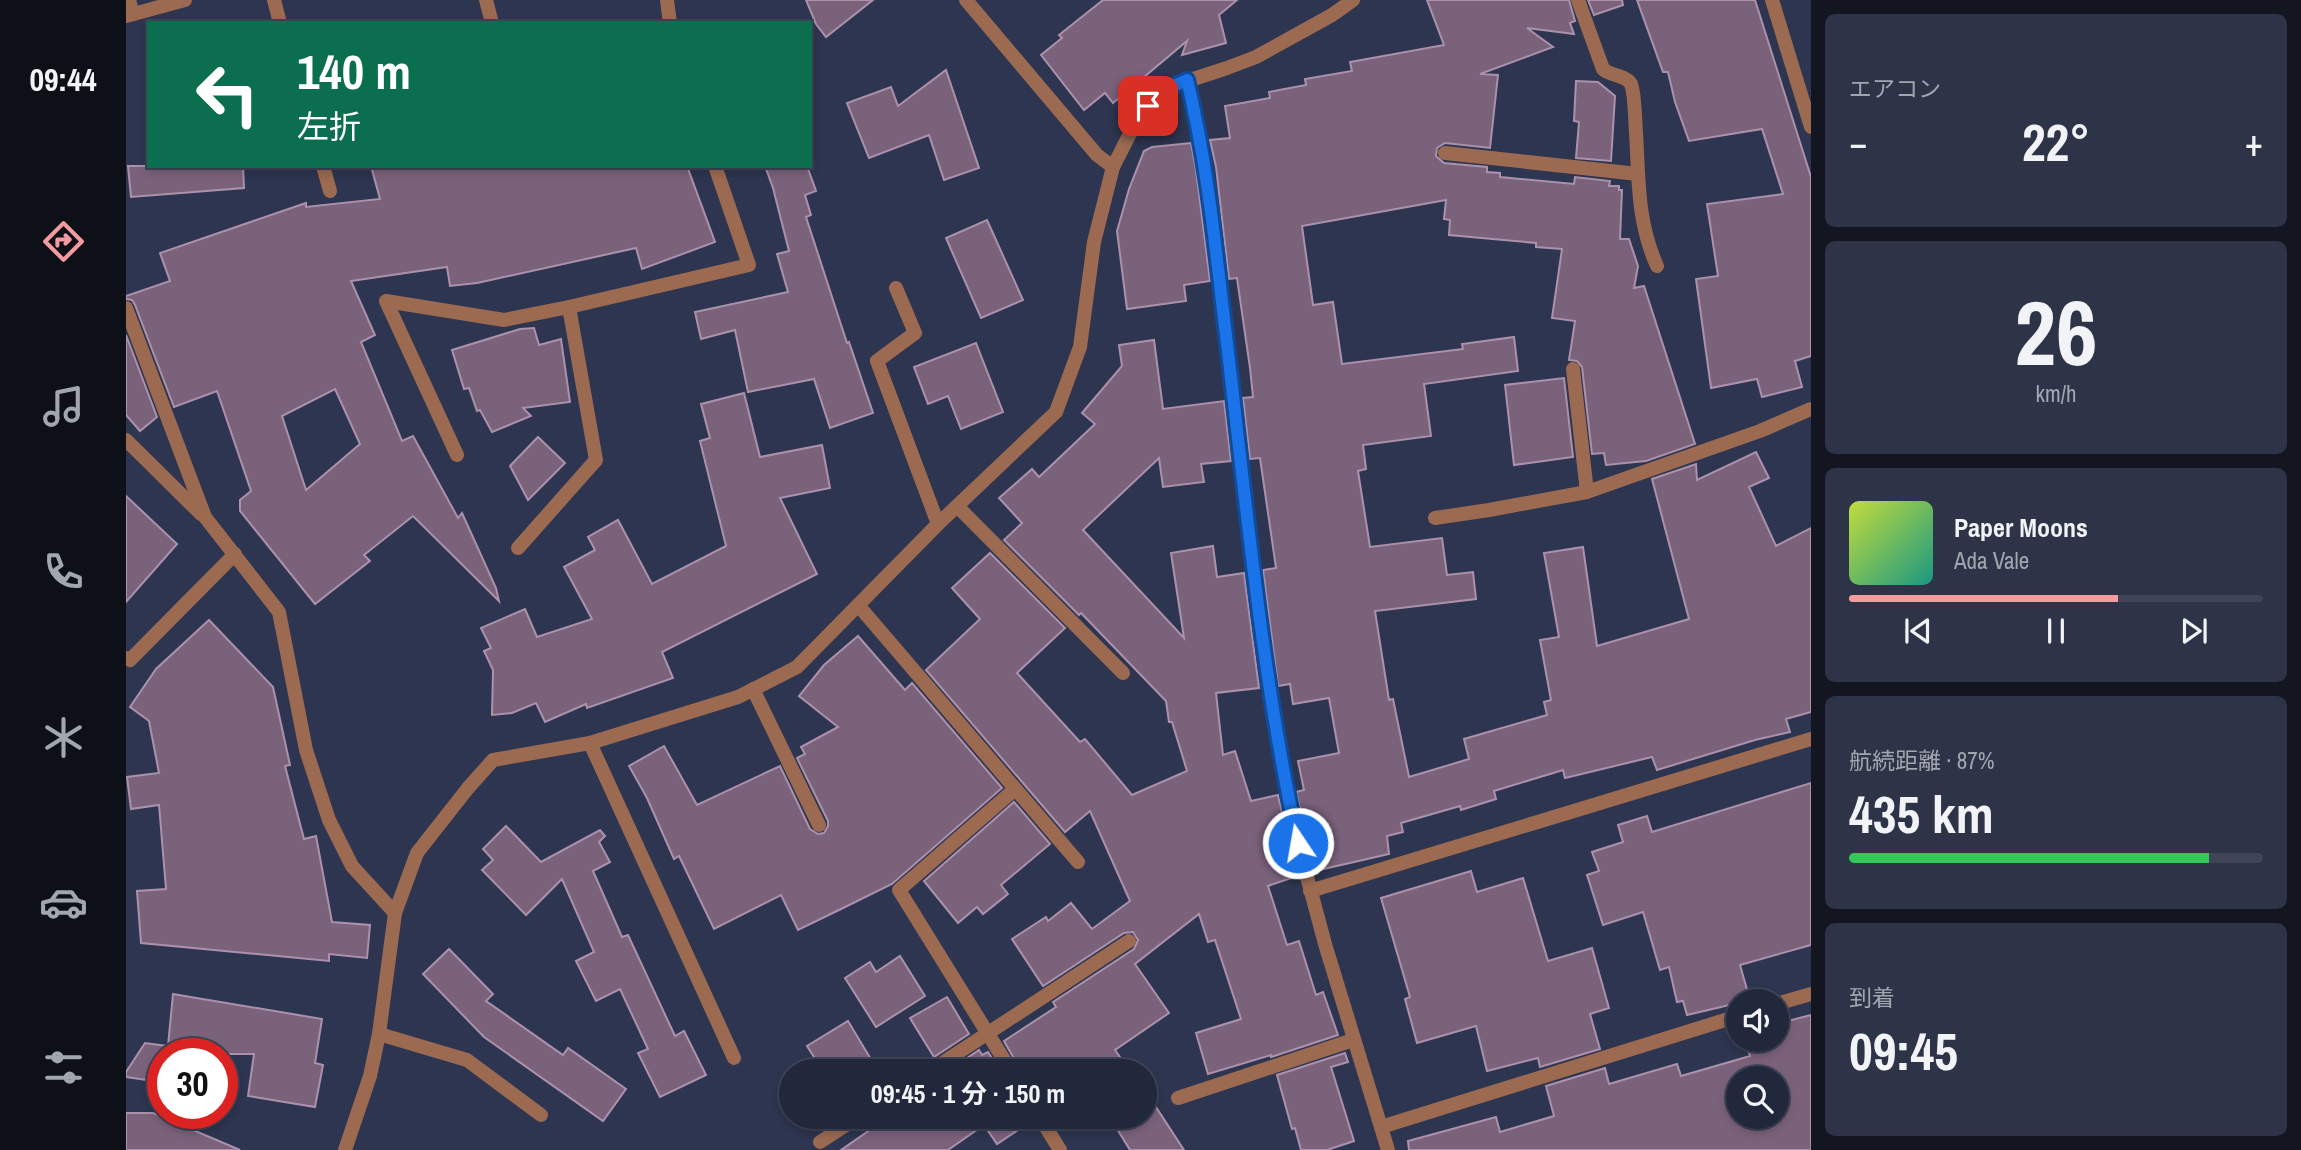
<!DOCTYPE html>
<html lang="ja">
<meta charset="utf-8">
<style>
:root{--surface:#22283c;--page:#2e3447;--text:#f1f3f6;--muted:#a2a6af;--line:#3f4456;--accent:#f49b9f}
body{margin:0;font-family:"Archivo Narrow","Noto Sans JP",sans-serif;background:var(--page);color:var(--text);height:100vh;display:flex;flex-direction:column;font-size:26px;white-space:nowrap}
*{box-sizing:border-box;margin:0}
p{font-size:23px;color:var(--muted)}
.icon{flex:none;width:38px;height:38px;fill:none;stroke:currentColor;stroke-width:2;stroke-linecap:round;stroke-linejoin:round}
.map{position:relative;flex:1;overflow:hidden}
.sheet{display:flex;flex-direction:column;gap:14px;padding:14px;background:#131621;width:490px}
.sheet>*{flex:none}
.banner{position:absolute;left:21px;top:21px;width:665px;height:147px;border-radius:0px;box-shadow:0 4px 10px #0003,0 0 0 2px var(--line);background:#0b6e4f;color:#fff;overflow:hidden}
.tools{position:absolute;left:1600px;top:989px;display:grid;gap:14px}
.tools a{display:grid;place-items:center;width:63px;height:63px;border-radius:50%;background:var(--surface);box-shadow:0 4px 10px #0003,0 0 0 2px var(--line);font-size:35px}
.speed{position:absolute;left:21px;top:1038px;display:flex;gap:14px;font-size:35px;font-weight:700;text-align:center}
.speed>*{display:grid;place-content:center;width:91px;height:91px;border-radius:50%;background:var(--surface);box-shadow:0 4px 10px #0003,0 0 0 2px var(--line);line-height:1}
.speed .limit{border:10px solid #d22;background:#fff;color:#111}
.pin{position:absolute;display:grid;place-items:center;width:60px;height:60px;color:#fff;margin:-30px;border-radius:14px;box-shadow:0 4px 10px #0006}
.me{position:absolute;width:77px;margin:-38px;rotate:348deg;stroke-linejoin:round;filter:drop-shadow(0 0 5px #0008)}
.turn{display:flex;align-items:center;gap:24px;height:147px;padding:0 35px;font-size:32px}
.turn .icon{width:91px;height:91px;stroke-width:2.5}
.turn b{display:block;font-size:49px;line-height:60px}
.big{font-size:52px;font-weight:700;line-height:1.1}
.sheet .widget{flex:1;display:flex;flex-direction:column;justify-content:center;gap:10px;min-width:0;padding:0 24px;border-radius:10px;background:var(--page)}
.sheet .dial{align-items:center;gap:0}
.dial b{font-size:91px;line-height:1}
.song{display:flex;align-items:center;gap:21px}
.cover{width:84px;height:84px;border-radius:10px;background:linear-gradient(135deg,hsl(70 70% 55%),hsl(170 70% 35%))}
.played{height:7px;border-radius:4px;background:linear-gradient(90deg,var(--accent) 65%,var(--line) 65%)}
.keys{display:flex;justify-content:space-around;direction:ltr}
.heat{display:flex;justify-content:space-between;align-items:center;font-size:38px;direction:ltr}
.charge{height:10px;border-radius:5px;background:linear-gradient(90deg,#34c759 87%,var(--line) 0)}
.trip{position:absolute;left:653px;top:1059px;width:378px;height:70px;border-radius:35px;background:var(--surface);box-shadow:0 4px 10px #0003,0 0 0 2px var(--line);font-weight:700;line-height:70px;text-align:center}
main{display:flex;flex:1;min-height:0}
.dock{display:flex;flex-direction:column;width:126px;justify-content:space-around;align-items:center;background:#0e1018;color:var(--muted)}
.dock .icon{width:49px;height:49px}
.dock .current{color:var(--accent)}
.dock b{font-size:32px;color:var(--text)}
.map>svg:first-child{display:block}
</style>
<main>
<nav class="dock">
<b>09:44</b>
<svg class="icon current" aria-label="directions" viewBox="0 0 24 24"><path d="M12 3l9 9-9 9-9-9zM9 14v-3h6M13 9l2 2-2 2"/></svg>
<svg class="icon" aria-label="music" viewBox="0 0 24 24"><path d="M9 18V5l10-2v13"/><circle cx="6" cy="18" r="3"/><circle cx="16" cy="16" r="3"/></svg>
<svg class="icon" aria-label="phone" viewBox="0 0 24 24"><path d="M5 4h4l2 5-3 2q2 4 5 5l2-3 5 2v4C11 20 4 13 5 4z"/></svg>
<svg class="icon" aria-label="climate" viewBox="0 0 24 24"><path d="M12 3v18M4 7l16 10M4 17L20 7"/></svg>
<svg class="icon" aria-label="car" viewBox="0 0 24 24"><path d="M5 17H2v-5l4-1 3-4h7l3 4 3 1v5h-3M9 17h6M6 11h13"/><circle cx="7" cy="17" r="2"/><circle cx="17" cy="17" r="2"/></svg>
<svg class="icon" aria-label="filters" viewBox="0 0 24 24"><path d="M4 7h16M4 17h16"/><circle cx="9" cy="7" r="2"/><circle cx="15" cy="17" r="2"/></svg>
</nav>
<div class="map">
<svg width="1685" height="1150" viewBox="0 0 1685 1150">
<rect width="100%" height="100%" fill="#2d3550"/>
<!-- building -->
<g fill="#7b627b" stroke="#ac91ac" stroke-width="2" fill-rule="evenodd">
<path d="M680,0h67l-47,37 -10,-13z"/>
<path d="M977,0h134l-18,15 7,28 -44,12 5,-14 -74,62 -8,-10 -21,17 -43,-55 21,-17 -3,-3z"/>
<path d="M1301,0h142l6,21 -5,2 4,11 -47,-6 26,19 -73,27 18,1 -8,73 -45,-5 -8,5 -1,8 8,7 43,4v5l13,1v4l74,7 1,-7 35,4 -1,5h10v4h3l-2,49h9l9,27 -4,22 10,-2 51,158 -49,17 -40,4 -2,-12 -12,1 -10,-87 -5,-6 -8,-1 6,-39 -23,-3 10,-69 -26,-2v-4l-87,-8 1,-15 -6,-1 2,-19 -144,26 11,79 20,-3 9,62 121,-15 -1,-5 52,-7 4,34 -94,13 7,52 -68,9 3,24 -8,2 12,76 72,-9 5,37 26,-3 3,27 -101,12 14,89 4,-1 16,78 60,-18 -5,-20 83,-24 -3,-13 7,-2 -11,-60 19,-3 -15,-84 39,-6 14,99 92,-27 -37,-140 44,-15 1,16 59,-28 13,26 -20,9 27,59 35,-18v184l-25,7 4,13 -35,8 -98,30 -5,-13 -87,21 -2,-8 -69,21 2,8 -35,11 -1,-4 -59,17 2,9 -16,4 2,18 -74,17 -19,-79 8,-2 -6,-29 41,-8 -10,-55 -36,6 -3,-20 -12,2 -15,-116 13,-2 -16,-110 -10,1 -7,-61 10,-1 -3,-29 -13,-90 -8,1 -13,-112 -6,-27 20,-2 -5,-32 45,-8 -1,-6 37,-7 -1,-6 47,-8 -2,-9 94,-17z"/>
<path d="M1462,0h34l1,5 -29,10z"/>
<path d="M1511,0h118l56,177v179l-16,5 7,26 -40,10 -5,-18 -46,9 -15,-109 22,-3 -11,-72 76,-10 -21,-65 -73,12 -14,-39 -7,-30h-5z"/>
<path d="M820,70l33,98 -35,12 -15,-45 -60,23 -22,-55 44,-16 7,19z"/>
<path d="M1450,81l22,1 17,14 -4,65 -35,-3 3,-36 -5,-1z"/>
<path d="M1065,143l5,27 14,111 -26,4 2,16 -59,8 -10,-78 12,-42 15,-38 8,-4z"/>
<path d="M2,166h115l1,22 -113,9z"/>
<path d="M245,166h316l28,76 -73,27 -6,-21 -159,35 -27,3 -3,-19 -96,14 24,54 -14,7 41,99 11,-5 45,82 4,-5 34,75 3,13 -86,-85 -49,39 6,6 -55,43 -75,-93v-11l11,-9 -34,-100 -43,16 -39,-102 -3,-5 -6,-1v-3l44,-15 -10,-28 146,-50v4l74,-8zM209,389l25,55 -54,46 -24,-74z"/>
<path d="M639,166h42l9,25 -11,4 6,20 -5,2 41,126 2,-1 24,71 -43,15 -16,-49 -66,13 -13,-62 -34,9 -6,-27 93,-20 -11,-38 12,-3 -16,-63z"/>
<path d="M861,220l36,80 -42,18 -35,-80z"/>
<path d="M408,328l5,17 22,-6 9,63 -47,6 8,8 -39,16 -12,-22 -3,1 -8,-23 -5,1 -12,-39 68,-21z"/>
<path d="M0,335l31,82 -17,14 -14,-16z"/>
<path d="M1028,340l9,69 61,-8 7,60 -30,3 3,18 -41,5 -4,-29 -76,72 101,108 -13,-85 42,-7 4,31 27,-4 15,115 -43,5 7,62 12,-4 16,50 27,-6 19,81 -29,10 19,59 12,-4 17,54 7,-3 15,43 -67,22v-2l-63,19 -12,-41 45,-14 -26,-79 -7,2 -9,-28 -64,50 34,49 -54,37 15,21h-109l-17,-30 52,-34 -3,-5 81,-53 4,-9 -5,-8 -9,1 -81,53 -31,-47 34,-22 2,4 23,-18 21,26 38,-28 -40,-90 -25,21 -139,-162 54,-51 -28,-31 38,-35 75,75 -48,45 63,69 5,-3 47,56 55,-24 -15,-49h-3l-3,-21 -85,-88 -2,2 -75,-75 18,-17 -23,-25 33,-29 7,8 56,-53 -13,-11 40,-47 -3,-21z"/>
<path d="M850,343l27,69 -42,17 -13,-33 -20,8 -14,-37z"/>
<path d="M1438,378l9,79 -59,8 -9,-80z"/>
<path d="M618,393l16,64 62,-12 8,43 -50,10 37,76 -155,78 11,26 -86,30 -1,-4 -41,18 -9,-19 -24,10 -20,2 1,-45 -9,-19 7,-3 -10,-20 44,-19 12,28 55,-18 -28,-52 31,-17 -7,-13 30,-17 34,64 74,-38 -26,-105 10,-3 -9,-34z"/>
<path d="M412,437l27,26 -37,37 -18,-34z"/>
<path d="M0,496l51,48 -51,58z"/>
<path d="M83,620l64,67 17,78 -5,1 19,73 12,-3 16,86 38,3 -3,33 -38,-4v7l-188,-18 -4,-52 29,-2 -7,-84 -28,4 -4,-32 32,-4 -10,-52 -19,-14 26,-38z"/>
<path d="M732,636l47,54 7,-7 90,105 -110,96 -53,26 -41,20 -17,-35 -67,34 -35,-73 -5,3 -27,-61 -18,-32 35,-20 33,59 83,-39 30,63 8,5 6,-1 4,-7v-5l-31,-63 8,-4 -4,-7 37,-20 -39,-31 25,-31z"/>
<path d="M1685,783v162l-71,20 10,35 -12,1v2l-51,12 -4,-14 -6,1 -8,-35 -9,3 -17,-58 -40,13 -16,-50 12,-4 -7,-19 31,-10 -5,-17 29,-9 5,16z"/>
<path d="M888,802l36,42 -49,41 7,9 -25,20 -6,-7 -19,16 -34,-42z"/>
<path d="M380,826l35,36 59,-32 5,6 -6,6 11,20 -17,9 29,66 6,-2 47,101 9,-5 22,44 -46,22 -22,-44 10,-4 -28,-60 -24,12 -20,-40 18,-9 -32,-73 -36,36 -44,-45 11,-10 -10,-11z"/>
<path d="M1345,871l6,21 46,-14 25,83 44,-13 17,60 -19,6 10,35 -60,18 -2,-9 -51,13 -11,-45 -59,17 -12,-44 5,-2 -29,-99z"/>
<path d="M323,949l44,45 -7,7 77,54 5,-7 58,41 -23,32 -119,-84 -61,-63z"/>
<path d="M774,956l25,40 -49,31 -31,-49 25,-16 6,10z"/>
<path d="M47,994l149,25 -7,44 8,2 -8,42 -67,-11 6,-42h-91v24l-3,4 -34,-5v-5l19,-29 23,3z"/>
<path d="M821,997l22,37 -35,23 -24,-39z"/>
<path d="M1685,1015v135h-402l-1,-9 88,-24 4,15 54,-16 -8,-30 59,-18 4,16 68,-20 4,12 69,-20 -5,-16h31v-16zM1612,1078h38v38h-38z"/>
<path d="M722,1021l30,50h-55l-16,-25z"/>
<path d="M853,1050l3,5 6,-3 12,19h-52z"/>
<path d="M1219,1053l3,9 -17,5 23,74 -27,9h-26l-6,-22 -3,1 -15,-54z"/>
<path d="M1018,1092l6,6 34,52h-54l-21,-34h35z"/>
<path d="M0,1113h27l87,37h-114z"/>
<path d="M764,1116h133l4,8 -30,20 -13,-19 -36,25h-107z"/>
</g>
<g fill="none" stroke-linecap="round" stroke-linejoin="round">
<!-- service -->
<g stroke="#9b6a51" stroke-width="14">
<path d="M148,0l6,23"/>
<path d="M360,0l6,23"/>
<path d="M1452,0l25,69c7,7 23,6 28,15 4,10 4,37 5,49 3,48 1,88 21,133"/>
<path d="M1319,153l193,21"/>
<path d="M197,166l7,25"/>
<path d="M770,288l19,45 -38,28 61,163"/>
<path d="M832,507l165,166"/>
<path d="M392,548l78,-88 -27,-153"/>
<path d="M627,689l66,136"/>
<path d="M253,1034l88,26 74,55"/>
<path d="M804,1071l199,-130"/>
<path d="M1052,1098l175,-58"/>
<path d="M694,1142l40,-26"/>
</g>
<!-- minor -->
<g stroke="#9b6a51" stroke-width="14">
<path d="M3,0l4,14"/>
<path d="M541,0l3,23"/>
<path d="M840,0l131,155 16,12"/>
<path d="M1646,0l39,127"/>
<path d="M0,16l59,-16"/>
<path d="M1061,80l19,88 59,497 21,124 12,54 27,101 63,206"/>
<path d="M0,308l79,209 74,95 27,138 23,70 23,46 43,47"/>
<path d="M1447,369l14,123"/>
<path d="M0,440l75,74"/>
<path d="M331,455l-71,-154 118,19 65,-13 180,-42 -34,-99"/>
<path d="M1309,518l54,-8 98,-18 173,-61 51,-22"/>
<path d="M732,605l220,257"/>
<path d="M0,658l4,2 105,-106"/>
<path d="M464,743l144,315"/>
<path d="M1184,891l501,-152"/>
<path d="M1650,1004l35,-10"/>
<path d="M885,1071l-112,-181 116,-101"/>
<path d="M913,1116l21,34"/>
<path d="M1255,1127l357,-111"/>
<path d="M219,1150l25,-74 9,-42 16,-121 22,-60 51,-65 25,-28 97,-17 148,-46 59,-30 141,-143 118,-112 24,-65 14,-105 19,-75 24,-47 11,-15 11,-11 13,-8 55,-18 29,-11 76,-42 21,-15"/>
</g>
</g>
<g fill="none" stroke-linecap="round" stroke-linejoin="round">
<!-- route casing -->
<g stroke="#114b97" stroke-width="18">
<path id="route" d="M1022,106c12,-13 23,-20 39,-26 20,81 28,164 38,247 21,173 36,346 73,516"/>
</g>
<!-- route -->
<use href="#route" stroke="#1a73e8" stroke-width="12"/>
</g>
</svg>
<div class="tools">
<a><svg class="icon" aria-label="sound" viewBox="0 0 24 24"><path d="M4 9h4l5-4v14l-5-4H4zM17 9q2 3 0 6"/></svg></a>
<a><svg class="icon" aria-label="search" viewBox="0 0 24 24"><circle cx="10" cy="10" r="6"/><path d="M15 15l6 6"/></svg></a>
</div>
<div class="speed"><div class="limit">30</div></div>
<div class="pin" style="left:1022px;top:106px;background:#d93025"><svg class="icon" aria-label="arrive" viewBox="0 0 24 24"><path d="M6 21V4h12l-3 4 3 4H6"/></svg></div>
<svg class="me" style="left:1172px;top:843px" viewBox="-20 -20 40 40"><circle r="17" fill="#1a73e8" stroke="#fff" stroke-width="3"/><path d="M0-11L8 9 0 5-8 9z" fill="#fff"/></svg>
<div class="trip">09:45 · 1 分 · 150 m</div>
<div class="banner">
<div class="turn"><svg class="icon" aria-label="left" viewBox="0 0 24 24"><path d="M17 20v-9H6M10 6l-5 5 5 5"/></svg><div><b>140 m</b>左折</div></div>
</div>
</div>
<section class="sheet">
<div class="widget"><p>エアコン</p>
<div class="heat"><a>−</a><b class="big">22°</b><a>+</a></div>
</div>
<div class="widget dial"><b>26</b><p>km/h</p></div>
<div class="widget">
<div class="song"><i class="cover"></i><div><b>Paper Moons</b><p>Ada Vale</p></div></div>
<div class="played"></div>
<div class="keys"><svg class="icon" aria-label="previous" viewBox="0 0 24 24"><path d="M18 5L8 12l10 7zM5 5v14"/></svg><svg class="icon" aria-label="pause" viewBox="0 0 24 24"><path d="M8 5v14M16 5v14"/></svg><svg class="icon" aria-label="next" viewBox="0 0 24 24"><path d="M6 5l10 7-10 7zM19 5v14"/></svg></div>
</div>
<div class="widget"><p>航続距離 · 87%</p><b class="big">435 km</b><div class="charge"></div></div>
<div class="widget"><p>到着</p><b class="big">09:45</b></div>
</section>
</main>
